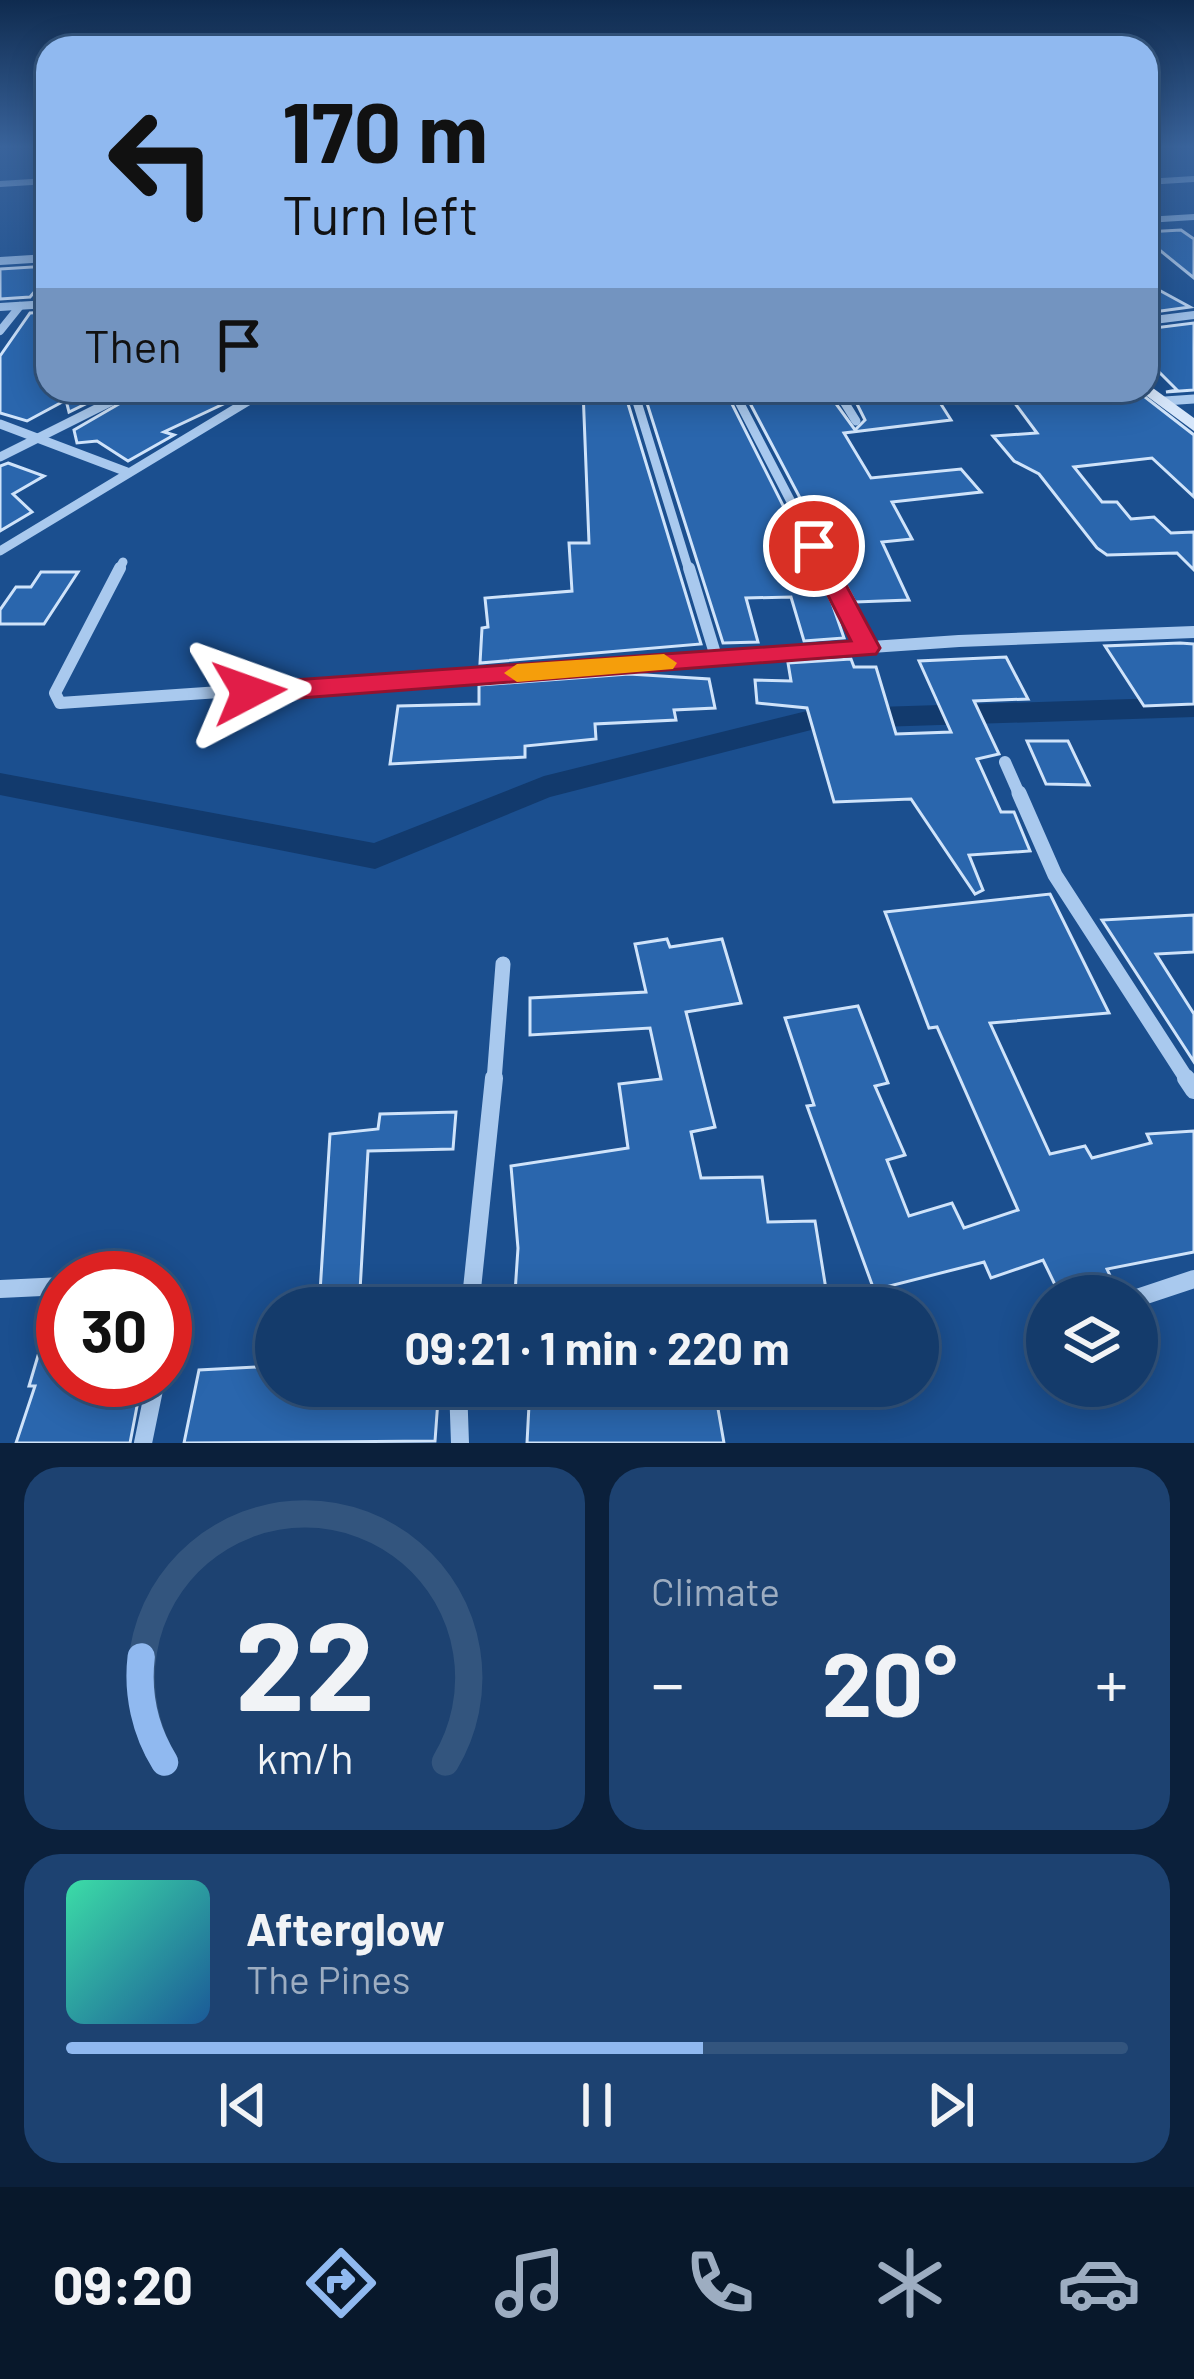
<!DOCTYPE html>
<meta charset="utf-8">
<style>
:root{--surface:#143b6b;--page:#1d4271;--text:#f1f3f6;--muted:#9dadc1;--line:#33557e;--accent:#90b9f0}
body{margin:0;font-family:Barlow,sans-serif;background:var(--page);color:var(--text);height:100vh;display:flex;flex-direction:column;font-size:45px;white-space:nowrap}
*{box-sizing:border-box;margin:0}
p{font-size:39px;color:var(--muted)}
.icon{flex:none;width:66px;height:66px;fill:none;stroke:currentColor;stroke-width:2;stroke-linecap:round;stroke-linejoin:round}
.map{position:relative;height:1443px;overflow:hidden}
.panel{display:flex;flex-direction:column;gap:24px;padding:24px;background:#0b203b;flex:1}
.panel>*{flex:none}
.top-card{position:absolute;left:36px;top:36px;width:1122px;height:366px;border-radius:36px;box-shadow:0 6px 30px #0003,0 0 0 3px var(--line);background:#90b9f0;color:#111;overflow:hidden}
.fabs{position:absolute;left:1026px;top:1275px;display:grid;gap:24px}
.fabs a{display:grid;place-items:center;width:132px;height:132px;border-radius:50%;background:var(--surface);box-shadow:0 6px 30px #0003,0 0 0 3px var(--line);font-size:60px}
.speed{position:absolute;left:36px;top:1251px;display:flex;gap:24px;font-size:60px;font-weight:700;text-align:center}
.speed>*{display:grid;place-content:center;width:156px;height:156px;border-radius:50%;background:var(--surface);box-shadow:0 6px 30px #0003,0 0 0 3px var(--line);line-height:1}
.speed .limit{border:18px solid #d22;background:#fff;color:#111}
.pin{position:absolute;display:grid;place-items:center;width:102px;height:102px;color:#fff;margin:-51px;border:6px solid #fff;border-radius:50%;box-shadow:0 3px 12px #0007}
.me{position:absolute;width:132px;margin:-66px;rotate:86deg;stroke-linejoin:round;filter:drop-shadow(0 0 9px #0008)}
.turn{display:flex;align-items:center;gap:42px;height:252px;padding:0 48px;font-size:54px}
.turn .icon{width:156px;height:156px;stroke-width:2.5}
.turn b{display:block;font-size:84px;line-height:102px}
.then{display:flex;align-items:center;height:114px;padding:0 48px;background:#0003;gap:24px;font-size:45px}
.big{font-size:90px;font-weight:700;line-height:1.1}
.panel .widget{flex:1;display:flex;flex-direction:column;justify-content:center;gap:18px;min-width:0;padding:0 42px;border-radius:36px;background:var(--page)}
.panel .dial{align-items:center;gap:0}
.dial svg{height:312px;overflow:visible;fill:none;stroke:var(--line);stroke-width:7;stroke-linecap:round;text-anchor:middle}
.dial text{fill:var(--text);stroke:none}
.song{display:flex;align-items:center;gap:36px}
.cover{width:144px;height:144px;border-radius:18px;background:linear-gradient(135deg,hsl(160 70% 55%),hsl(210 70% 35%))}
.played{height:12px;border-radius:6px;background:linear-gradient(90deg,var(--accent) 60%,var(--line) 60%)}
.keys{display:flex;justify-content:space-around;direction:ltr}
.heat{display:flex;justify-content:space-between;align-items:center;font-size:66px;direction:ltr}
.panel .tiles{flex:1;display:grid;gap:24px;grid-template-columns:1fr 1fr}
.widget:last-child{grid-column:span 2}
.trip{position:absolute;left:255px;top:1287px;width:684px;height:120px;border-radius:60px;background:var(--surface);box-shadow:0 6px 30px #0003,0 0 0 3px var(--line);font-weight:700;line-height:120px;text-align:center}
.menu{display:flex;height:192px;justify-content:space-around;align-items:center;background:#08182b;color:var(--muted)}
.menu .icon{width:84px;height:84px}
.menu .on{color:var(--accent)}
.menu b{font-size:54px;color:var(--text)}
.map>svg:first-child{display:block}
</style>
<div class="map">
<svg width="1194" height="1443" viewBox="0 0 1194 1443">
<rect width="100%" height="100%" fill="#1b4f8f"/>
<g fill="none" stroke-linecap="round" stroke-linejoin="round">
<!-- canal -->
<path fill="#123a6d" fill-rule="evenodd" d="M1194,697v20l-379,12 -265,68 -175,72 -375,-74v-22l374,70 170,-67 271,-67z"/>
</g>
<!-- building -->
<g fill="#2a66ad" stroke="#cfe3fa" stroke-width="3">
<path d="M1181,230l13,9v39l-48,-39v-7z"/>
<path d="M48,266v10l-18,21 -30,2v-30z"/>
<path d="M1146,283l44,24 -44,6z"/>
<path d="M48,312v78h66l-45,22 -3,-12 -39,21 -27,-8v-57l30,-43z"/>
<path d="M1194,323v67l-28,2 11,-2 -31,-31v-30z"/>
<path d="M143,390h79l12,9 -70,33 10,3 -46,26 -31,-20 -20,2 -3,-13z"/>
<path d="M583,390h37l6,7 75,247 -221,19 2,-35 6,-1 -3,-29 87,-7 -3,-48h20z"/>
<path d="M691,390h34l107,213 12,35 -40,3 -13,-44 -45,1 12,44 -35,1 -78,-246 47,-2z"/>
<path d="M743,390l86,4 26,36 10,-10 -15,-30h82l19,30 -107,13 27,45 90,-9 20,23 -89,10 20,37 -30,3 27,58 -54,2z"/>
<path d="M1005,390h131l58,45v62l-42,-39 -78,9 28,35h15l14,17 23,-2 17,16 23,-1v38l-17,-17 -70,2 -10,-7 -58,-74 -25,-13 -21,-25 44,-3z"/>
<path d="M8,463l36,13 -31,18 19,18 -32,19v-65z"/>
<path d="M41,572h37l-34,52h-44v-14l16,-23h15z"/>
<path d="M1180,643l14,1v60l-50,2 -39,-60z"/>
<path d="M1006,657l22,42 -54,2 25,53 -22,5 24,53h13l16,39 -61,4 14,35 -8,4 -64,-95 -77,3 -27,-94 -50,-5 -2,-23 36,1 -3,-18 63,-4 3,8h22l20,67 55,-2 -32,-71z"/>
<path d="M629,674l80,5 6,29 -41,2 2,10 -81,4 1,15 -71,7v11l-135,7 8,-58 81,-2v-19z"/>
<path d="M1027,741h41l21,44 -43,-1z"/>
<path d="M1050,894l59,119 -119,10 60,131 35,-8 7,12 59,-15 -4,-9 47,-3v121l-87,17 5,11 -54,11 -15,-31 -52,18 -7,-16 -110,28 -67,-184 7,-1 -29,-87 73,-12 30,77 -13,3 30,69 -18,5 22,56 43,-13 12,25 54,-18 -81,-183 -8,1 -44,-116z"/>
<path d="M1194,915v37l-38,2 38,60v48l-92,-142z"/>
<path d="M667,939l3,8 52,-8 19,64 -55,9 29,115 -24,5 10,46 61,-1 6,45 47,-1 14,87h-315l4,-60 -7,-82 117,-18 -9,-64 42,-5 -11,-51 -120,7v-37l116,-6 -11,-48z"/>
<path d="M456,1112l-3,37 -85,2 -9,157h-40l11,-174 48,-5 2,-15z"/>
<path d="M63,1347v33h79l-12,63h-114l19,-57h-6l11,-37z"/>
<path d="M276,1366v20h163l-4,55 -251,2 15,-73z"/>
<path d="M530,1386h184l10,57h-197z"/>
</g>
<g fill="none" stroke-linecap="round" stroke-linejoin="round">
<!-- street-far5 -->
<g stroke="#a9c9ee" stroke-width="6">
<path d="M1146,182l48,-3"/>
<path d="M0,184l48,-3"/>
<path d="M37,198h11"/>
<path d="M1146,220l48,-3"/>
</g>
<!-- street-far4 -->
<g stroke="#a9c9ee" stroke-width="8">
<path d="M0,261l48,-3"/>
<path d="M0,307l48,-3"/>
<path d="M1146,321l48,-6"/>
<path d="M0,331l20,-25"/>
<path d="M633,390l2,5"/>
<path d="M733,390l3,5"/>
<path d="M837,390l3,5"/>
<path d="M124,395l11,-5"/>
<path d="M258,395l9,-5"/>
</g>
<!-- street-far3 -->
<g stroke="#a9c9ee" stroke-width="9">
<path d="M634,392l55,179"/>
<path d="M734,392l93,179"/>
<path d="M838,392l18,29"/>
<path d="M1165,401l29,-2"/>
<path d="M0,424l127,48"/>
<path d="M0,457l130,-65"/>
<path d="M0,551l263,-159"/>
<path d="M118,571l5,-9"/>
</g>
<!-- street-far2 -->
<g stroke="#a9c9ee" stroke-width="12">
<path d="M120,568l-65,125 5,10 899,-62 235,-9"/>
<path d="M689,568l28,92"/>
<path d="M826,568l41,80"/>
<path d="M1005,762l15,34"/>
</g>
<!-- street-far1 -->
<g stroke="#a9c9ee" stroke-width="15">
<path d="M1019,793l36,82 133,206"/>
<path d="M494,1081l9,-117"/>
</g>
<!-- street -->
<g stroke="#a9c9ee" stroke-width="18">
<path d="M1186,1078l8,12"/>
<path d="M165,1287l9,10 -9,38"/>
<path d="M0,1289l63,-3"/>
<path d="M1137,1298l57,-19"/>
<path d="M470,1308l24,-230"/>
<path d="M458,1386l2,57"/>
<path d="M143,1443l13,-63"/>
</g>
<!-- secondary -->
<path fill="#d6e6fa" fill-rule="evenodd" d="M1146,383l48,35v13l-54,-40 6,-1z"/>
</g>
<!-- sky -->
<linearGradient id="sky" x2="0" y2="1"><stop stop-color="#0f2b4f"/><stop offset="0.42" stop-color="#39639b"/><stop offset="1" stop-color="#39639b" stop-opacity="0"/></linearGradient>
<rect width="1194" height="349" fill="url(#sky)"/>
<!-- route -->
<path fill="#e11d48" stroke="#92132f" stroke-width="3" d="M806,541l19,5 55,102 -4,6 -627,48 -13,-10 13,-9 602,-42 -48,-95z"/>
<!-- slow -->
<path fill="#f59e0b" d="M664,654l13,9 -4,6 -156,13 -13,-9 13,-9z"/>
</svg>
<div class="fabs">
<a><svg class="icon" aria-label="layers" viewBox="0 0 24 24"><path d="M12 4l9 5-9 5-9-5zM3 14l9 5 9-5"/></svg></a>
</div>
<div class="speed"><div class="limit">30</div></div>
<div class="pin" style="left:814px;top:546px;background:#d93025"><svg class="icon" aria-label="arrive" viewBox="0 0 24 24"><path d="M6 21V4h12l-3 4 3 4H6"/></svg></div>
<svg class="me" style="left:249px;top:692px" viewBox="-20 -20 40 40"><path d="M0-17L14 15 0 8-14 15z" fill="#e11d48" stroke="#fff" stroke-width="4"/></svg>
<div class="trip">09:21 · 1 min · 220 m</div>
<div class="top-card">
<div class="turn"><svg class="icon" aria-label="left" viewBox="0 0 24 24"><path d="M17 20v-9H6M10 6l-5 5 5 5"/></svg><div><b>170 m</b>Turn left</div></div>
<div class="then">Then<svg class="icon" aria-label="arrive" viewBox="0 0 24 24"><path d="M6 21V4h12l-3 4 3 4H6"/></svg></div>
</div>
</div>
<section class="panel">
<div class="tiles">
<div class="widget dial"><svg viewBox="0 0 100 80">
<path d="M14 69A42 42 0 1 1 86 69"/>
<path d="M14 69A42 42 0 0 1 8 42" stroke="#90b9f0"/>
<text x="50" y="56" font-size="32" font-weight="700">22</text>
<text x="50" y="72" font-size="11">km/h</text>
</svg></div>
<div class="widget"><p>Climate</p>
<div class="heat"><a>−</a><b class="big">20°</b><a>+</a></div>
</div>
<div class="widget">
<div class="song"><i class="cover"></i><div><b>Afterglow</b><p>The Pines</p></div></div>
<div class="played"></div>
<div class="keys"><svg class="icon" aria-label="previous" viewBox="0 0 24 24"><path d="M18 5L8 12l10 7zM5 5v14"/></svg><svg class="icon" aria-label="pause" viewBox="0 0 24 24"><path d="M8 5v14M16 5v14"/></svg><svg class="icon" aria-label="next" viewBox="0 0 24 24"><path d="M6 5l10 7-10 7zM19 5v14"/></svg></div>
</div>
</div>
</section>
<nav class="menu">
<b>09:20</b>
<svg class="icon on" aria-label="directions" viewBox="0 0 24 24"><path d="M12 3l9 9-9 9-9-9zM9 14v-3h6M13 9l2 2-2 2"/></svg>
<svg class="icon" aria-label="music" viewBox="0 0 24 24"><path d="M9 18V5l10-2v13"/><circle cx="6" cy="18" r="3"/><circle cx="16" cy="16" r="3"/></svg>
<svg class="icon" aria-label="phone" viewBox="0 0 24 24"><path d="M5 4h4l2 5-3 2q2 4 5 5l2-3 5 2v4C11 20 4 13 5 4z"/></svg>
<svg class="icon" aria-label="climate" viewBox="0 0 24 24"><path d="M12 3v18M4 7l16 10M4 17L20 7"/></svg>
<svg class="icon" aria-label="car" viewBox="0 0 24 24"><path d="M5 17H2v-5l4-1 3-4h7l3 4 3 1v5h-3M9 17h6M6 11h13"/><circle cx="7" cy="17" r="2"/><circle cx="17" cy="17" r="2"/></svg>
</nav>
